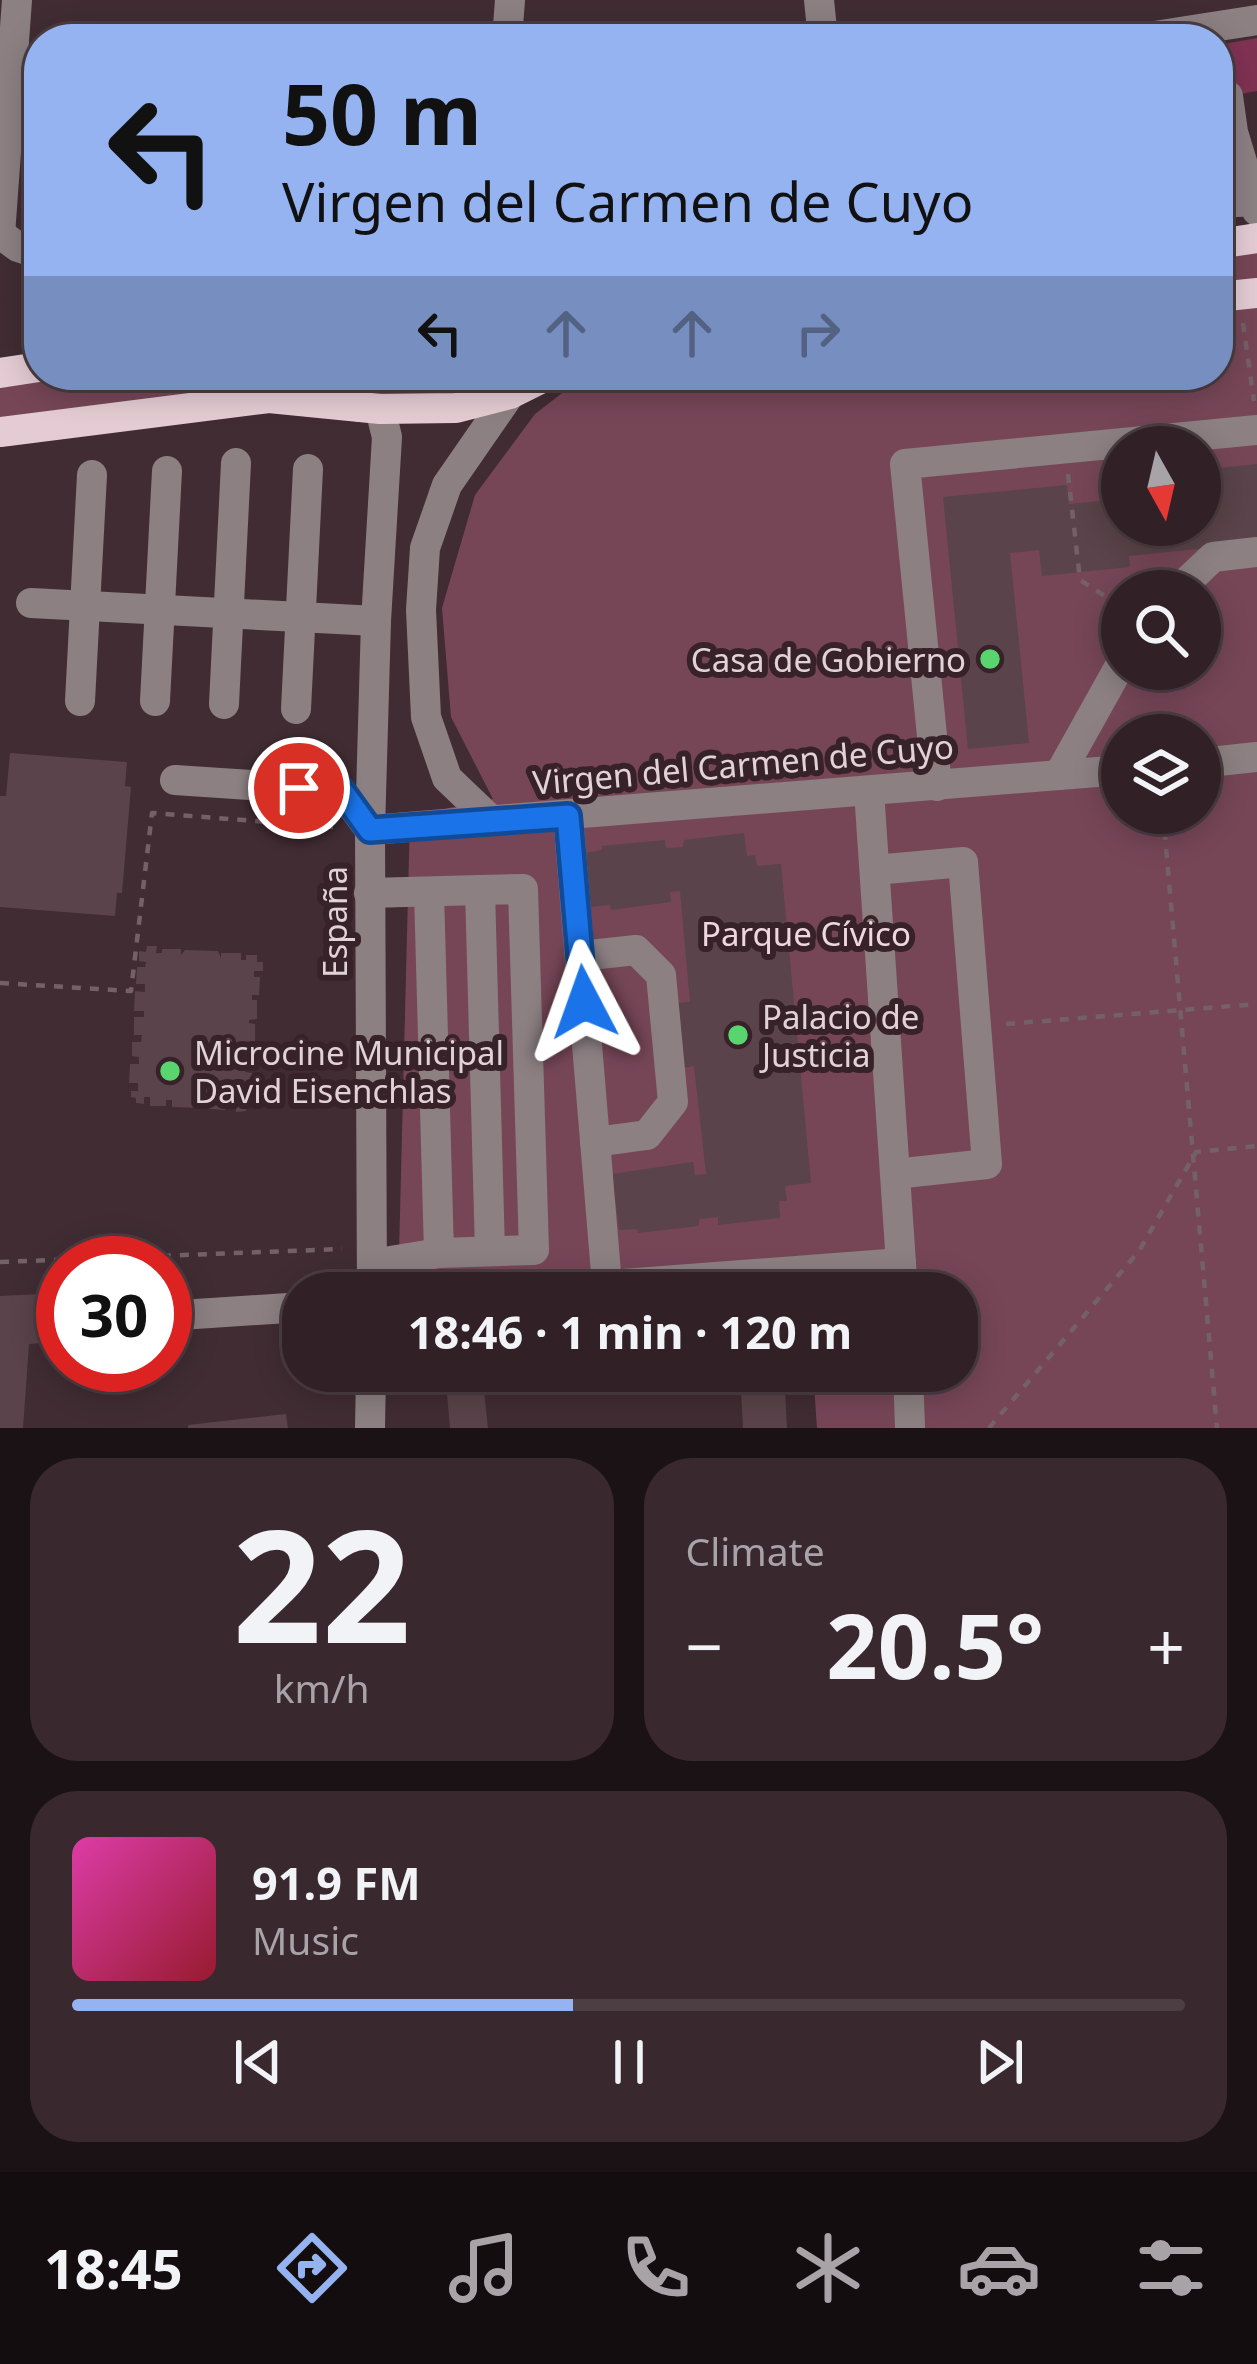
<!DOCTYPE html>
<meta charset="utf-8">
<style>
:root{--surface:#312126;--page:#39292e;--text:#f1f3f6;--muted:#a8a3a7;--line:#4c3e43;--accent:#95b2f1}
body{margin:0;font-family:"Noto Sans",sans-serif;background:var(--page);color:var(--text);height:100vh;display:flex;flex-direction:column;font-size:45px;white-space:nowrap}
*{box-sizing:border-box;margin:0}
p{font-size:39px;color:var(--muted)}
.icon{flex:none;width:66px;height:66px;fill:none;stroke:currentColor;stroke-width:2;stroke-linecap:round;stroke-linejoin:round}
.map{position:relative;height:1428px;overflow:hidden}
.side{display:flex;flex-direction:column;gap:30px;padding:30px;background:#1b1215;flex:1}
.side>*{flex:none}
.guide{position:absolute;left:24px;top:24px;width:1209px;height:366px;border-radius:48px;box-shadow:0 6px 30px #0003,0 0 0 3px var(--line);background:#95b2f1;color:#111;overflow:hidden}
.needle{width:78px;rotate:172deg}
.controls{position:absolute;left:1101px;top:426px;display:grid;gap:24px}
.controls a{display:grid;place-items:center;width:120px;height:120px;border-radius:50%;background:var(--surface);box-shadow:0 6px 30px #0003,0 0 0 3px var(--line);font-size:60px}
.speed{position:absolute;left:36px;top:1236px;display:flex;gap:24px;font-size:60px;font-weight:700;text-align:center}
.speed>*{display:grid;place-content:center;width:156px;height:156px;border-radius:50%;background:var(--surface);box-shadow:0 6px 30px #0003,0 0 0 3px var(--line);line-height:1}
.speed .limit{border:18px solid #d22;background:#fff;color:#111}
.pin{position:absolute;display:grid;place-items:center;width:102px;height:102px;color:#fff;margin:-51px;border:6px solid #fff;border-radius:50%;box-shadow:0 3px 12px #0007}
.me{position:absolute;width:132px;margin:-66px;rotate:356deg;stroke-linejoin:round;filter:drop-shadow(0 0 9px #0008)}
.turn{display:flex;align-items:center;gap:42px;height:252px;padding:0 60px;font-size:54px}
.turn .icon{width:156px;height:156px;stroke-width:2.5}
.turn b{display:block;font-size:84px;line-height:102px}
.lanes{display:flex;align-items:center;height:114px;padding:0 60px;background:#0003;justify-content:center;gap:60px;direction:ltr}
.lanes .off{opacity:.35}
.big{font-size:90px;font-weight:700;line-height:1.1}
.side .widget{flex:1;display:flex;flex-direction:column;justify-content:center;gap:18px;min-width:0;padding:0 42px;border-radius:48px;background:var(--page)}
.side .dial{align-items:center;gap:0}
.dial b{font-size:156px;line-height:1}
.song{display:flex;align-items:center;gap:36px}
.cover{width:144px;height:144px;border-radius:18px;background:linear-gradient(135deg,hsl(320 70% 55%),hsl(350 70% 35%))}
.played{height:12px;border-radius:6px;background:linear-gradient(90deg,var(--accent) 45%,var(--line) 45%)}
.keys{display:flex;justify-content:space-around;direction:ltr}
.heat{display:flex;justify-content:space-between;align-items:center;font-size:66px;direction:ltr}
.side .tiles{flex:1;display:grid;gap:30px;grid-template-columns:1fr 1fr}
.widget:last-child{grid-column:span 2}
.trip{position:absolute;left:282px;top:1272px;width:696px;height:120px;border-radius:48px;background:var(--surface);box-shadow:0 6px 30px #0003,0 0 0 3px var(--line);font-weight:700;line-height:120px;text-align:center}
.tab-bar{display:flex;height:192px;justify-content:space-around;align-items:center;background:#140d0f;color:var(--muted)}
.tab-bar .icon{width:84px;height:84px}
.tab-bar .current{color:var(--accent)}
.tab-bar b{font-size:54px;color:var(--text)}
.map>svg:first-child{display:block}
</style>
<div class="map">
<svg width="1257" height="1428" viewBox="0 0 1257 1428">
<rect width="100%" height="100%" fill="#412c33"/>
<!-- green -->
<g fill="#764657" fill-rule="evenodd">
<path d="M1257,251v36l-39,4v-33z"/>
<path d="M1257,307v1121h-440l-4,-57h144v-78h-149l-2,-20 -236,20h-172l12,-477 83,-17 -42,-82 -9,-109 33,-113 60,-81 31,-24 124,-15h528v-63zM1122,447h78v78h-78zM1122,591h78v78h-78zM1122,735h78v78h-78z"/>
<path d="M0,373l39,2h483l-71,21 -451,29z"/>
</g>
<!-- water -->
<path fill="#803252" d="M1257,38v53l-39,7v-53z"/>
<!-- pier -->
<path fill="#412c33" d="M39,293v48l-39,5v-46z"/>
<!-- building -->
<g fill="#5a434a">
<path d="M1257,464v79l-128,13 1,11 -88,9 -3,-26 -29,3 19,190 -61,6 -25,-252 124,-12 2,19 53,-5v26h78v-55z"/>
<path d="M10,753l117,9 -2,24 6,1 -9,106h-5l-2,23 -115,-9v-111h6z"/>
<path d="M744,833l3,23 8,-1 2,11 24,-2 30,319 -26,3 2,15h-8l1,17 -62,7v-8l-19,2v7l-61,7 -1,-4 -18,1 -7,-56 81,-12 2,13 11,-1 -12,-108 -11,2 -7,-65 14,-1 -10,-111 -10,1 1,10 -60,8 -1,-5 -20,2 -5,-54 17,-3v-4l63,-6 1,8 17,-1 1,-7z"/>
<path d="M147,946h10l-1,7h6v-4h19v6l4,-5 33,1 3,7v-5h20v7h5v-5h11v7h6v9h-9v6h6l-1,18h-7v5h5v19l-8,1v3l6,1v20h-6v5l5,1v17h-9v5l7,1v19h-7v4l6,1v10h-5v4l-10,1v-8h-11v6l-15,-1v-7l-8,-1v7l-30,-1v-7h-6v6h-16v-9h-6v7l-8,-1v-5l-5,-1v-6h7v-8h-9l1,-19h9v-7l-7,-1v-14h9l1,-7h-8v-18h10v-6h-10l1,-20 10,1v-8h-9l1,-17h8l1,-5 -7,-1v-10l7,1z"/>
<path d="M63,1293v48l-34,3 -6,84h-23v-132z"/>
<path d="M430,1371h306v8l-252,12 4,37h-38l-3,-34h-15z"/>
<path d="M740,1371h44l3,57h-44z"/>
<path d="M286,1414l2,14h-100v-3z"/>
</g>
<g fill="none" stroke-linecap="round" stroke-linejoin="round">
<!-- path -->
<g stroke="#746167" stroke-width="4.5" stroke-dasharray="9 9" stroke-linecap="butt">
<path d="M1243,323l11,78"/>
<path d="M1068,474l12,106 42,27"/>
<path d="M1163,813l54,615"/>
<path d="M0,983l131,8 21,-178 181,14"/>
<path d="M1006,1024l251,-20"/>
<path d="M0,1262l342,-13"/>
<path d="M989,1428l150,-177 57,-99 61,-6"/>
</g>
<!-- minor -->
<g stroke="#8c8083" stroke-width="30">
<path d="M819,0l4,39"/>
<path d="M507,39l3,-39"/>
<path d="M1135,39l122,-19"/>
<path d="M1228,96l5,36 24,79"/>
<path d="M1218,203l39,-2"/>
<path d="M0,234l18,13 21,7"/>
<path d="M0,235l17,-235"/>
<path d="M1177,591l36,-34 44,-5"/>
<path d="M31,603l345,18"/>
<path d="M80,701l12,-226"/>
<path d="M155,701l12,-230"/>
<path d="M224,704l12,-241"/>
<path d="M296,709l12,-240"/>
<path d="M1200,763l57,-6"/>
<path d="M1059,775l63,-113"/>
<path d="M175,780l166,11 29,39"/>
<path d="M937,786l-32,-322 352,-34"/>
<path d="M869,791l34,502"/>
<path d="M568,816l39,469"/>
<path d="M491,820l-44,-42 -21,-61 -5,-107 4,-62 22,-63 63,-91"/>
<path d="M370,830l752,-60"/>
<path d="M875,870l88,-8 24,302 -92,10"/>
<path d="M429,892l10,361 95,-3 -11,-361 -43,1"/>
<path d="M369,893l111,-3 10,361"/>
<path d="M581,956l55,-6 25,25 12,127 -26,33 -52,7"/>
<path d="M372,1264l67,-11"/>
<path d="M372,1293l-2,-463 6,-209 11,-184 -7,-28"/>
<path d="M503,1293l398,-30"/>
<path d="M165,1316l138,-9"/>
<path d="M908,1371l2,57"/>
<path d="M370,1428l1,-57"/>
</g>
<!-- major -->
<g stroke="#e5ccd4" stroke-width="30">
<path d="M1218,244l39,-6"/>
<path d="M1218,297l39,-4"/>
<path d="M0,373l39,-6"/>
<path d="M331,375l29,32"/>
<path d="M0,432l269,-34 111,11 76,-1 54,-14 38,-19"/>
</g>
</g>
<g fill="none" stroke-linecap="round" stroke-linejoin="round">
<!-- route casing -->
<g stroke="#114b97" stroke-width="30">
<path id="route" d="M299,788l42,2 29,40 198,-14 16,186"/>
</g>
<!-- route -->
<use href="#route" stroke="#1a73e8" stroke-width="21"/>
</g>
<!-- markers -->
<g fill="#59d56f" stroke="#372229" stroke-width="4.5">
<circle cx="990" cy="659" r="12"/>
<circle cx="738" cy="1035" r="12"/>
<circle cx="170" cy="1071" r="12"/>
</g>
<g text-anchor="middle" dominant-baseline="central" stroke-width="12" stroke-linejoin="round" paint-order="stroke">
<!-- poi labels -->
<g font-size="33" fill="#e0d2d6" stroke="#372229" text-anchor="start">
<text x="966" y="659" text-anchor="end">Casa de Gobierno</text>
<text x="762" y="1016">Palacio de<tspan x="762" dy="38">Justicia</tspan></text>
<text x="194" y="1052">Microcine Municipal<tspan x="194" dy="38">David Eisenchlas</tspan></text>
</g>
<!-- street labels -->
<g font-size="33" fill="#e0d2d6" stroke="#372229">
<text transform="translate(743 764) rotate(-5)">Virgen del Carmen de Cuyo</text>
<text transform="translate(334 922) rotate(-90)">España</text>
</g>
<!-- park labels -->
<g font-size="33" fill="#f0d7df" stroke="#372229">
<text x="806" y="933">Parque Cívico</text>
</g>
</g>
</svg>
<div class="controls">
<a><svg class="needle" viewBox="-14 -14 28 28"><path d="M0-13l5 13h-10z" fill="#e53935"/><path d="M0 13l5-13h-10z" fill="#a8a3a7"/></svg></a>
<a><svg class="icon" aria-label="search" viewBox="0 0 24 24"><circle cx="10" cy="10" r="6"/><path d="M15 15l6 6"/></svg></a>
<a><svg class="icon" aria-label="layers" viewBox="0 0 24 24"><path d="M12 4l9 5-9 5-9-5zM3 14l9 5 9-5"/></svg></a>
</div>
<div class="speed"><div class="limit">30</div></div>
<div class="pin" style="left:299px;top:788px;background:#d93025"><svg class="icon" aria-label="arrive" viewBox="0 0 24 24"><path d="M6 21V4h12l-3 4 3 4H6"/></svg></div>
<svg class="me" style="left:584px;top:1002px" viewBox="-20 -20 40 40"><path d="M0-17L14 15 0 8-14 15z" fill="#1a73e8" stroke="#fff" stroke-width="4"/></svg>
<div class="trip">18:46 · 1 min · 120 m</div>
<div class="guide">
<div class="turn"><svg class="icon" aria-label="left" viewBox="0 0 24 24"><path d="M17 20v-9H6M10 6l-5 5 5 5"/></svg><div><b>50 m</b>Virgen del Carmen de Cuyo</div></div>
<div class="lanes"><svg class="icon" aria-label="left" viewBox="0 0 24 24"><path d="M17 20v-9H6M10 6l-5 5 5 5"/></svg><svg class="icon off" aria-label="ahead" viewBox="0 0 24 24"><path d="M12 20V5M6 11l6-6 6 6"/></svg><svg class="icon off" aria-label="ahead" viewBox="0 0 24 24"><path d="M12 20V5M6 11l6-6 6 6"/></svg><svg class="icon off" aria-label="right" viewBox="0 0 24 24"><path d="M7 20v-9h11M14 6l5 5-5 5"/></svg></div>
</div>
</div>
<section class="side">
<div class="tiles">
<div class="widget dial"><b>22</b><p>km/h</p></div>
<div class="widget"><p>Climate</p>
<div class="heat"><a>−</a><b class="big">20.5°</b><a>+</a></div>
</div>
<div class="widget">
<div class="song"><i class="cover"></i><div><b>91.9 FM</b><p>Music</p></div></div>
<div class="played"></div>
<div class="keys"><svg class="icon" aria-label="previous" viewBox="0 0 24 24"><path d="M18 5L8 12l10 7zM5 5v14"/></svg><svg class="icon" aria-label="pause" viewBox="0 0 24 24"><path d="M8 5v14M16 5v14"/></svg><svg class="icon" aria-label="next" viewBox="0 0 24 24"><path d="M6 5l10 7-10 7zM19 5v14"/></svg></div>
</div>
</div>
</section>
<nav class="tab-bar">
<b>18:45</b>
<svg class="icon current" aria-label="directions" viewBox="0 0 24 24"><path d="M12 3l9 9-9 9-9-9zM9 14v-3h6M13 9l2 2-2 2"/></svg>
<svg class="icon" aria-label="music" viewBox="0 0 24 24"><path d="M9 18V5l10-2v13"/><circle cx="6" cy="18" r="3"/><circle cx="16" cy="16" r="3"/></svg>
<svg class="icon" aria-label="phone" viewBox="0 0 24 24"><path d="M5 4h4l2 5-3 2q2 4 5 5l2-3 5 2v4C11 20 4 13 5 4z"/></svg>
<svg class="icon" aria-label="climate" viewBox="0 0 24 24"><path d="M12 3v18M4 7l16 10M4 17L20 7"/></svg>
<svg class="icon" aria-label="car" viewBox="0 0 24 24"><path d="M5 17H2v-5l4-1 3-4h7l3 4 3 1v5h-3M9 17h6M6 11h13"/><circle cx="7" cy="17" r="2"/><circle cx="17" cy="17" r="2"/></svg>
<svg class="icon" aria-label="filters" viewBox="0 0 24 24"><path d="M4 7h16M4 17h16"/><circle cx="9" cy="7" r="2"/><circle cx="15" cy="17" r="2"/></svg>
</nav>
